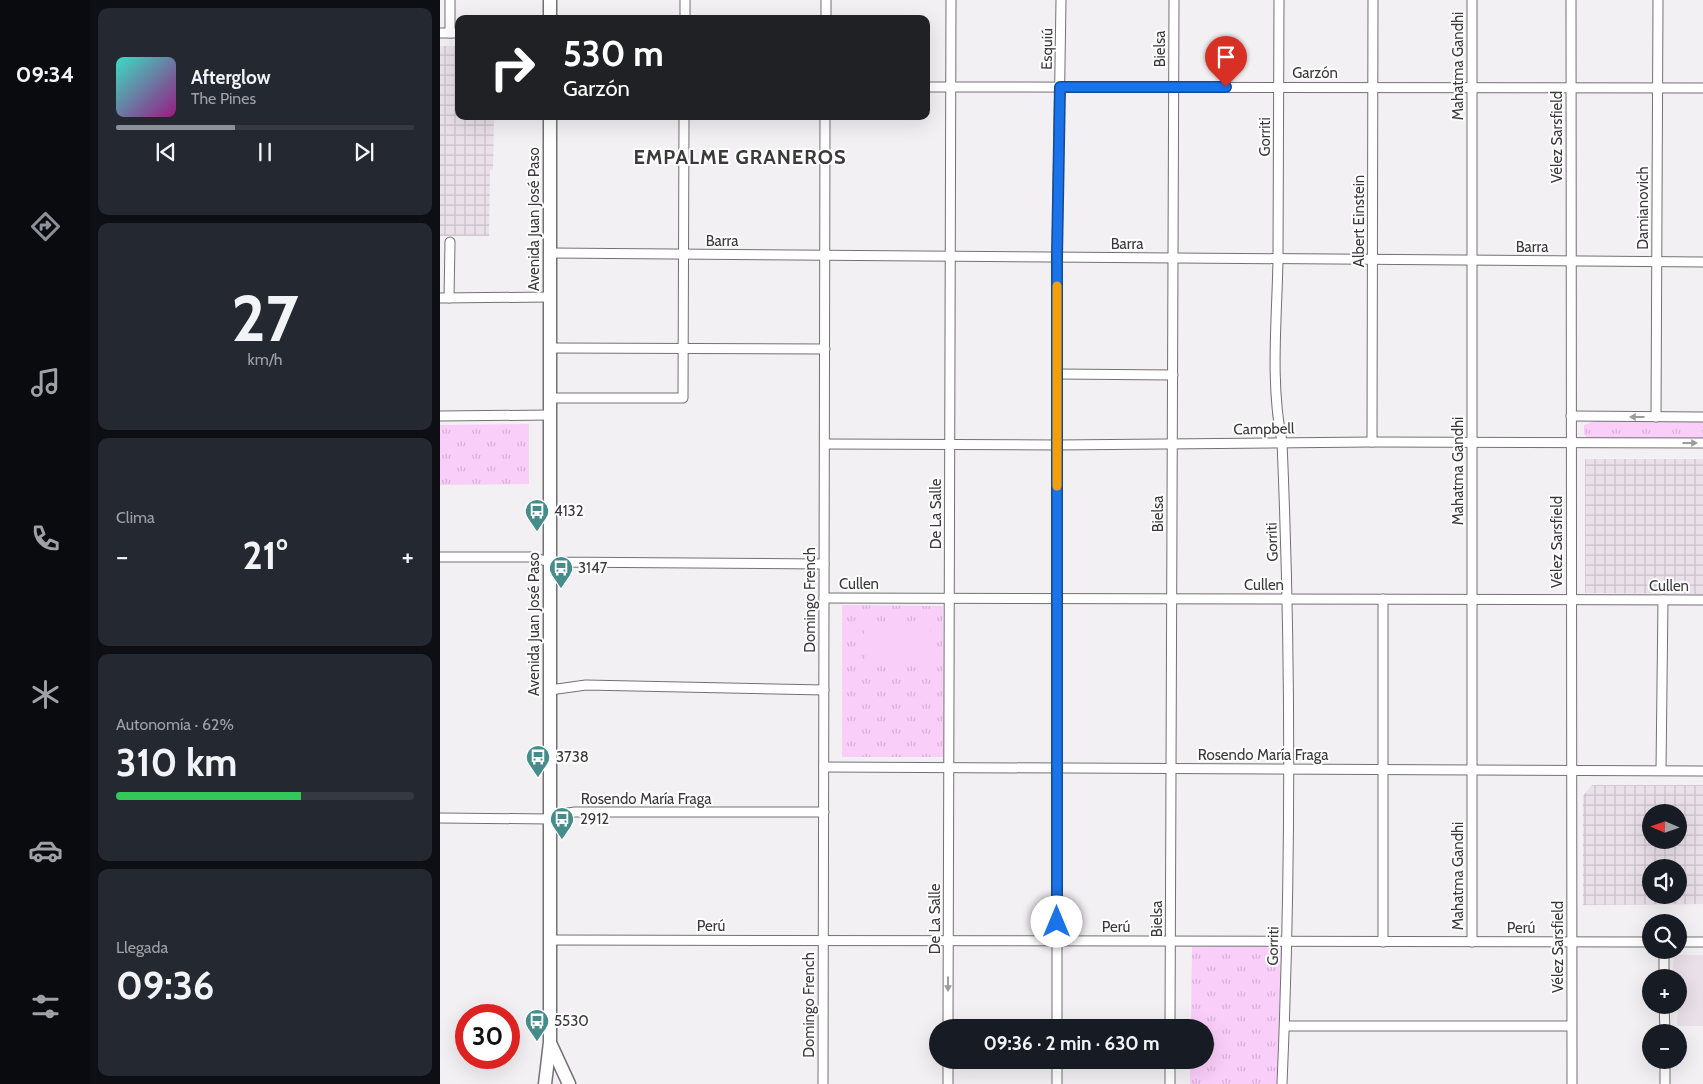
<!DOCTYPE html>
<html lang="es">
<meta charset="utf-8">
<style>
:root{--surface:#171b24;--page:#242831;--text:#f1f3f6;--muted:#9ea1a6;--line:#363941;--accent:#8c9099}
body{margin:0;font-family:Cabin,sans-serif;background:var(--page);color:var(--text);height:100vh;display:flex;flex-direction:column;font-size:19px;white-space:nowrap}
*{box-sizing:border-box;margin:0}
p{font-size:16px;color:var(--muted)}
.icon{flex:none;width:28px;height:28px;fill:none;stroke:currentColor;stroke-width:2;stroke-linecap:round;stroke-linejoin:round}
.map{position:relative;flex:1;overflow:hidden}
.drawer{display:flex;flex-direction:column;gap:8px;padding:8px;background:#0d0f14;width:350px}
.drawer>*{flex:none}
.guide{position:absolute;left:15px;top:15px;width:475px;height:105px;border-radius:10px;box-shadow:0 5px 20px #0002;background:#202124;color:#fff;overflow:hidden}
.needle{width:32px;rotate:272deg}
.fabs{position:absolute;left:1202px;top:804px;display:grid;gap:10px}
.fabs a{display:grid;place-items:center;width:45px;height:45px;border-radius:50%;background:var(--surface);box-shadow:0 5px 20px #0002;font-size:25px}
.speed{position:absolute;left:15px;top:1004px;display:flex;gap:10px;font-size:25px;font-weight:700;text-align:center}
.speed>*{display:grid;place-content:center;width:65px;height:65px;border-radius:50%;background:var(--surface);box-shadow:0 5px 20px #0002;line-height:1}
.speed .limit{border:8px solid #d22;background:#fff;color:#111}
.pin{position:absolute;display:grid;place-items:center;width:42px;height:42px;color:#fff;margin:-51px -21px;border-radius:50% 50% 50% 0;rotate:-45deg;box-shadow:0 0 5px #0007}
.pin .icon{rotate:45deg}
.me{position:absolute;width:55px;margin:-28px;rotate:0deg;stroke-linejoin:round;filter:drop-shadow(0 0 4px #0008)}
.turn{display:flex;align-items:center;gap:18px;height:105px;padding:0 25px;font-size:22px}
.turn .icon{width:65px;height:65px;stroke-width:2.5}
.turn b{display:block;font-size:35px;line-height:42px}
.big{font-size:38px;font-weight:700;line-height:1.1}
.drawer .widget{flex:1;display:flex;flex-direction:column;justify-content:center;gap:8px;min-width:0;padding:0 18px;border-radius:10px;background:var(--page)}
.drawer .dial{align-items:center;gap:0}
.dial b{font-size:65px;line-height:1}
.song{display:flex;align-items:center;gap:15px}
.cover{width:60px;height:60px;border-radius:8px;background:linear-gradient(135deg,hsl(170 70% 55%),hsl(310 70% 35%))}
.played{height:5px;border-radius:2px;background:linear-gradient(90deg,var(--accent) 40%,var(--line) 40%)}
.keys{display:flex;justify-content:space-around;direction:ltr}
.heat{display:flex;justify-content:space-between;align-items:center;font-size:28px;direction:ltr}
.charge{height:8px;border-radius:4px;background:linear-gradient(90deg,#34c759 62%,var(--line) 0)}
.trip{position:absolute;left:489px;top:1019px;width:285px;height:50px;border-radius:25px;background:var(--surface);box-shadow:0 5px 20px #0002;font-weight:700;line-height:50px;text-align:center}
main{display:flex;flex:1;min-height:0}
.menu{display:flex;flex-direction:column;width:90px;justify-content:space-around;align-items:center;background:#090b0e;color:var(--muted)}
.menu .icon{width:35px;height:35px}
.menu .active{color:var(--accent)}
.menu b{font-size:22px;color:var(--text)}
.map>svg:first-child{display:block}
</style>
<main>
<nav class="menu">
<b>09:34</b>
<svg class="icon active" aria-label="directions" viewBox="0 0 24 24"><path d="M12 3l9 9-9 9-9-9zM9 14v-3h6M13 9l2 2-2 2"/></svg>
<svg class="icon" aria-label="music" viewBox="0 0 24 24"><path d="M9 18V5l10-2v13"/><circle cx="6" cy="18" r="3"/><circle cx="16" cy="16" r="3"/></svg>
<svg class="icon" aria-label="phone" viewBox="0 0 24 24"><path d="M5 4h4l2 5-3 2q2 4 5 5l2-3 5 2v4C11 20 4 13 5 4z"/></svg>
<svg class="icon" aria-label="climate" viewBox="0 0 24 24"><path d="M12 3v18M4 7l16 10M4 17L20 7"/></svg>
<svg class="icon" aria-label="car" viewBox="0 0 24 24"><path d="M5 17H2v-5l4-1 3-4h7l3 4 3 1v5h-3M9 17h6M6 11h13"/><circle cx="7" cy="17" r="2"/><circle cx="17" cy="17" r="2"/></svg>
<svg class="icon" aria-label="filters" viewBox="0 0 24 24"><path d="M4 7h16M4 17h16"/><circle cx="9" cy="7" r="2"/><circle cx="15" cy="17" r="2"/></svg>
</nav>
<section class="drawer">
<div class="widget">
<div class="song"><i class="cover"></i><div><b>Afterglow</b><p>The Pines</p></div></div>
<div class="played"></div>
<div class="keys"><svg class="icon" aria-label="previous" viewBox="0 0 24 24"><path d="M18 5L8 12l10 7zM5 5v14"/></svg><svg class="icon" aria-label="pause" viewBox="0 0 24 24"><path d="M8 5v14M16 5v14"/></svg><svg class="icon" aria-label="next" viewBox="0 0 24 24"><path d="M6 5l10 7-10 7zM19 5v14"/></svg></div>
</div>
<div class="widget dial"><b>27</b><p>km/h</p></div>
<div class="widget"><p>Clima</p>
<div class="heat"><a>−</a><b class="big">21°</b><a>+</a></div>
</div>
<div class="widget"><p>Autonomía · 62%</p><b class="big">310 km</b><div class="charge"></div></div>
<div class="widget"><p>Llegada</p><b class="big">09:36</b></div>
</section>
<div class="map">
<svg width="1263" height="1084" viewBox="0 0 1263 1084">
<defs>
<pattern id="industrial-grid" width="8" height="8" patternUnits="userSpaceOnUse" patternTransform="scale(1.25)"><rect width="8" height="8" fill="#e9e0e9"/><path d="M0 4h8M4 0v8" fill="none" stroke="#c9c1c9"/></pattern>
<pattern id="grass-tufts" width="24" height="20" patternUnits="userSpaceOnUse" patternTransform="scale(1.25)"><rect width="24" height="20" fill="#f9cef9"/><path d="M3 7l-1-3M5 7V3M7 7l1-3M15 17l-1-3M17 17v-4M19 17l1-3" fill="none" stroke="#d6b2d6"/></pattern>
</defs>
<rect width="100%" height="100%" fill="#f3f0f3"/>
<!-- built -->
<path fill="#e9e0e9" d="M1234,955h29v71h-26l2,-48 -7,-1z"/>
<!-- industrial -->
<g fill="url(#industrial-grid)" fill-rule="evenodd">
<path d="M0,46h19v70h70l-35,2 -1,52h-3l-1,66h-49z"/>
<path d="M1145,459h118v135l-118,-1z"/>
<path d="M1152,785h111v119l-120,1v-109zM1239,812v28h-28v-28zM1211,868h28v27h-28z"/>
</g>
<!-- grass -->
<g fill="url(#grass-tufts)">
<path d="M1154,421l109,1v17l-116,-1 -3,-4v-9z"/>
<path d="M89,424v60l-89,1v-60z"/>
<path d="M402,605l101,1 1,151h-102z"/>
<path d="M841,946l-3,138h-88v-24h15v-32l-14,-1 1,-80z"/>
</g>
<!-- garden -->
<path fill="#f9cef9" d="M490,626l1,38 -65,1 -1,-36z"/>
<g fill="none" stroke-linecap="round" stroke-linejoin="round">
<!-- minor casing -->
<g stroke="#747174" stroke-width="11">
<g id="minor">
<path d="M10,0v33"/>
<path d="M839,0c-1,86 0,173 -1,259 -1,61 -8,123 4,183 9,214 9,428 0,642"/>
<path d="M1032,0v942"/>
<path d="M1131,0l1,1084"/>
<path d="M245,19v-19"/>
<path d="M386,19v-19"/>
<path d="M0,33h19"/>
<path d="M486,87l777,1"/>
<path d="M110,253l1153,9"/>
<path d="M0,298l110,-1"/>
<path d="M9,298l1,-56"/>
<path d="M110,348l275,1"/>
<path d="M617,374l116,1"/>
<path d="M110,398h133l1,-282"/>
<path d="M0,416l110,-1"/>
<path d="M1131,416l132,1"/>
<path d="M1216,417l2,-417"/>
<path d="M932,442l1,-442"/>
<path d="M385,444l232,1 315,-3 331,1"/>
<path d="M0,557h91l19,5 274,2"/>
<path d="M384,598l879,2"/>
<path d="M943,599v343"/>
<path d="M110,690l36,-5 238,5"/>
<path d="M384,767l879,4"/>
<path d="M1221,770l2,-170"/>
<path d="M0,818l110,1 10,-5 15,-2h249"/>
<path d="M110,940l1101,2"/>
<path d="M1239,942h24"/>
<path d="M1224,950v28"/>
<path d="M1224,1005l1,27"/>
<path d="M845,1026h286"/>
<path d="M508,1028l3,-1028"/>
<path d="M617,1028v-771l4,-257"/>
<path d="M730,1028l4,-1028"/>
<path d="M1225,1060v24"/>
<path d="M383,1084l2,-968"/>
<path d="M508,1084v-24"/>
<path d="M617,1084v-24"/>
<path d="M730,1084v-24"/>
</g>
</g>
<!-- secondary casing -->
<g stroke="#747174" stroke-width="15">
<g id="secondary">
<path d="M110,19v-19"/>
<path d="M111,1045l18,39"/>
<path d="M105,1084l5,-42v-926"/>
</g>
</g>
<!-- minor -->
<use href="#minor" stroke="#fff" stroke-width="9"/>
<!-- secondary -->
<use href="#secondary" stroke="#fff" stroke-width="12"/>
</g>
<!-- one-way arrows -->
<defs><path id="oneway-solid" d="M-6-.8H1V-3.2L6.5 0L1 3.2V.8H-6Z" transform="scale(1.25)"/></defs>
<g fill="#9d9c9d">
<use href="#oneway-solid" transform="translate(1197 417) rotate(-180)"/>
<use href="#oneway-solid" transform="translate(1250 443)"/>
<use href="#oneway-solid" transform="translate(508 984) rotate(90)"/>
</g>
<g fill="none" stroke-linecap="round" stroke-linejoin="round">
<!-- route casing -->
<g stroke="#114b97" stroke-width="12">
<path id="route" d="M617,922v-665l3,-170h166"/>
</g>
<!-- route -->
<use href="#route" stroke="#1a73e8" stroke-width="9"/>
<!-- slow -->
<path stroke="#f59e0b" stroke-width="9" d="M617,486v-200"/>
</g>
<!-- icons -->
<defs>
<g id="bus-pin" transform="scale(1.25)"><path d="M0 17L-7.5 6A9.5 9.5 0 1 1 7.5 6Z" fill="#458d8b" stroke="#fffeff"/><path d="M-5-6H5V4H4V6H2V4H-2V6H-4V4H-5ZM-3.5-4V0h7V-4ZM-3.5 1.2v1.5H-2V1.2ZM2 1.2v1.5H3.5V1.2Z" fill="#fff"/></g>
</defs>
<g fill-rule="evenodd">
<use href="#bus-pin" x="97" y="511"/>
<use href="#bus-pin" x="121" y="568"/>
<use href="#bus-pin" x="98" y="757"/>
<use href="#bus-pin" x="122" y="819"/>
<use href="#bus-pin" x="97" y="1021"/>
</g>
<g text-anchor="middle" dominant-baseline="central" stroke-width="4" stroke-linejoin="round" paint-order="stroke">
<!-- street labels -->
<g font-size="15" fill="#3b3a3b" stroke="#fffeff">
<text transform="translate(607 49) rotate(-89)">Esquiú</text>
<text transform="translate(720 49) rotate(-90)">Bielsa</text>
<text transform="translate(1018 66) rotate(-90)">Mahatma Gandhi</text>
<text x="875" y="73">Garzón</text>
<text transform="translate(825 137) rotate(-90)">Gorriti</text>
<text transform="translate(1117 137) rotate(-90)">Vélez Sarsfield</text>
<text transform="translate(1203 208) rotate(-90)">Damianovich</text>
<text transform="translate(94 219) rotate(-90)">Avenida Juan José Paso</text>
<text transform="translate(919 221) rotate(-90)">Albert Einstein</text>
<text x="282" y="241">Barra</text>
<text x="687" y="244">Barra</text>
<text x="1092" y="247">Barra</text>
<text transform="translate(824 429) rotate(-1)">Campbell</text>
<text transform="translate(1018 471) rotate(-90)">Mahatma Gandhi</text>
<text transform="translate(496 514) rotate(-90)">De La Salle</text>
<text transform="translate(718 514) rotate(-90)">Bielsa</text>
<text transform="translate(832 542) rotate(-92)">Gorriti</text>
<text transform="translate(1117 542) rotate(-90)">Vélez Sarsfield</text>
<text x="419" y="584">Cullen</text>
<text x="824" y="585">Cullen</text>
<text x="1229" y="586">Cullen</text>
<text transform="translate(370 600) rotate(-90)">Domingo French</text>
<text transform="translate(94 624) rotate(-90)">Avenida Juan José Paso</text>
<text x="823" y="755">Rosendo María Fraga</text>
<text x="206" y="799">Rosendo María Fraga</text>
<text transform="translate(1018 876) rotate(-90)">Mahatma Gandhi</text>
<text transform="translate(495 919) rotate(-90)">De La Salle</text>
<text transform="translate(717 919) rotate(-90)">Bielsa</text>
<text x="271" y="926">Perú</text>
<text x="676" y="927">Perú</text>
<text x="1081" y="928">Perú</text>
<text transform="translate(833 946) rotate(-89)">Gorriti</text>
<text transform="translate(1118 947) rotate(-90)">Vélez Sarsfield</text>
<text transform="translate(369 1005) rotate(-90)">Domingo French</text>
</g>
<!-- poi labels -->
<g font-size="15" fill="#3b3a3b" stroke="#fffeff" text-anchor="start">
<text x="114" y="511">4132</text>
<text x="138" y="568">3147</text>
<text x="116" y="757">3738</text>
<text x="140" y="819">2912</text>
<text x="114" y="1021">5530</text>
</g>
<!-- district labels -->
<g font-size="20" font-weight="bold" letter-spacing="1" fill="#3b3a3b" stroke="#fffeff">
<text x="300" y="157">EMPALME GRANEROS</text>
</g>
</g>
</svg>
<div class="fabs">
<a><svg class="needle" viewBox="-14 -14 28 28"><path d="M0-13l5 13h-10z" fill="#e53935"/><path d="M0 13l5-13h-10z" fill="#9ea1a6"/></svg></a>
<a><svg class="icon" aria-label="sound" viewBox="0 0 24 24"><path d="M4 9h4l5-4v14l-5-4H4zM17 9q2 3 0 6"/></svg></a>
<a><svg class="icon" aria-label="search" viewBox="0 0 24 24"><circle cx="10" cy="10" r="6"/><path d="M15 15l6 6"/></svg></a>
<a>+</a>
<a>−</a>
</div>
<div class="speed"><div class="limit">30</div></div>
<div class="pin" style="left:786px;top:87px;background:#d93025"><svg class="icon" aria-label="arrive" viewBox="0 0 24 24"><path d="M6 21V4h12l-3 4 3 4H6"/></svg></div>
<svg class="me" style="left:617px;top:922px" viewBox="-20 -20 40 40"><circle r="19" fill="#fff"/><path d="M0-13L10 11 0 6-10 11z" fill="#1a73e8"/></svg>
<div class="trip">09:36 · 2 min · 630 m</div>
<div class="guide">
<div class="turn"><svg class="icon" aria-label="right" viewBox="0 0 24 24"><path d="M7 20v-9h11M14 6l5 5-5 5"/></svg><div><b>530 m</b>Garzón</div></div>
</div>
</div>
</main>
